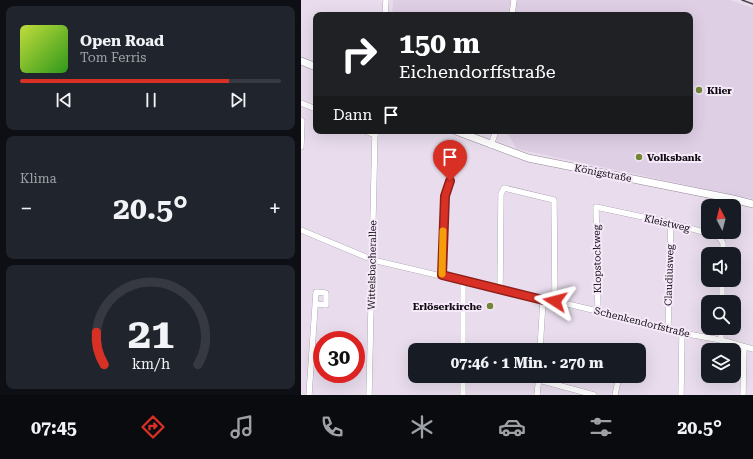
<!DOCTYPE html>
<html lang="de">
<meta charset="utf-8">
<style>
:root{--surface:#171b24;--page:#20242c;--text:#f1f3f6;--muted:#9ea1a6;--line:#363941;--accent:#d93025}
body{margin:0;font-family:"Roboto Serif",serif;background:var(--page);color:var(--text);height:100vh;display:flex;flex-direction:column;font-size:15px;white-space:nowrap}
*{box-sizing:border-box;margin:0}
p{font-size:13px;color:var(--muted)}
.icon{flex:none;width:22px;height:22px;fill:none;stroke:currentColor;stroke-width:2;stroke-linecap:round;stroke-linejoin:round}
.map{position:relative;flex:1;overflow:hidden}
.side{display:flex;flex-direction:column;gap:6px;padding:6px;background:#0d0f14;width:301px}
.side>*{flex:none}
.banner{position:absolute;left:12px;top:12px;width:380px;height:122px;border-radius:8px;box-shadow:0 4px 16px #0002;background:#202124;color:#fff;overflow:hidden}
.needle{width:26px;rotate:353deg}
.fabs{position:absolute;left:400px;top:199px;display:grid;gap:8px}
.fabs a{display:grid;place-items:center;width:40px;height:40px;border-radius:8px;background:var(--surface);box-shadow:0 4px 16px #0002;font-size:20px}
.speed{position:absolute;left:12px;top:331px;display:flex;gap:8px;font-size:20px;font-weight:700;text-align:center}
.speed>*{display:grid;place-content:center;width:52px;height:52px;border-radius:50%;background:var(--surface);box-shadow:0 4px 16px #0002;line-height:1}
.speed .limit{border:6px solid #d22;background:#fff;color:#111}
.pin{position:absolute;display:grid;place-items:center;width:34px;height:34px;color:#fff;margin:-41px -17px;border-radius:50% 50% 50% 0;rotate:-45deg;box-shadow:0 0 4px #0007}
.pin .icon{rotate:45deg}
.me{position:absolute;width:44px;margin:-22px;rotate:279deg;stroke-linejoin:round;filter:drop-shadow(0 0 3px #0008)}
.turn{display:flex;align-items:center;gap:14px;height:84px;padding:0 20px;font-size:18px}
.turn .icon{width:52px;height:52px;stroke-width:2.5}
.turn b{display:block;font-size:28px;line-height:34px}
.then{display:flex;align-items:center;height:38px;padding:0 20px;background:#0003;gap:8px;font-size:15px}
.big{font-size:30px;font-weight:700;line-height:1.1}
.side .tile{flex:1;display:flex;flex-direction:column;justify-content:center;gap:6px;min-width:0;padding:0 14px;border-radius:8px;background:var(--page)}
.side .dial{align-items:center;gap:0}
.dial svg{height:104px;overflow:visible;fill:none;stroke:var(--line);stroke-width:7;stroke-linecap:round;text-anchor:middle}
.dial text{fill:var(--text);stroke:none}
.song{display:flex;align-items:center;gap:12px}
.cover{width:48px;height:48px;border-radius:6px;background:linear-gradient(135deg,hsl(70 70% 55%),hsl(110 70% 35%))}
.played{height:4px;border-radius:2px;background:linear-gradient(90deg,var(--accent) 80%,var(--line) 80%)}
.keys{display:flex;justify-content:space-around;direction:ltr}
.heat{display:flex;justify-content:space-between;align-items:center;font-size:22px;direction:ltr}
.trip{position:absolute;left:107px;top:343px;width:238px;height:40px;border-radius:8px;background:var(--surface);box-shadow:0 4px 16px #0002;font-weight:700;line-height:40px;text-align:center}
.tab-bar{display:flex;height:64px;justify-content:space-around;align-items:center;background:#090b0e;color:var(--muted)}
.tab-bar .icon{width:28px;height:28px}
.tab-bar .selected{color:var(--accent)}
.tab-bar b{font-size:18px;color:var(--text)}
main{display:flex;flex:1;min-height:0}
.map>svg:first-child{display:block}
</style>
<main>
<section class="side">
<div class="tile">
<div class="song"><i class="cover"></i><div><b>Open Road</b><p>Tom Ferris</p></div></div>
<div class="played"></div>
<div class="keys"><svg class="icon" aria-label="previous" viewBox="0 0 24 24"><path d="M18 5L8 12l10 7zM5 5v14"/></svg><svg class="icon" aria-label="pause" viewBox="0 0 24 24"><path d="M8 5v14M16 5v14"/></svg><svg class="icon" aria-label="next" viewBox="0 0 24 24"><path d="M6 5l10 7-10 7zM19 5v14"/></svg></div>
</div>
<div class="tile"><p>Klima</p>
<div class="heat"><a>−</a><b class="big">20.5°</b><a>+</a></div>
</div>
<div class="tile dial"><svg viewBox="0 0 100 80">
<path d="M14 69A42 42 0 1 1 86 69"/>
<path d="M14 69A42 42 0 0 1 8 44" stroke="#d93025"/>
<text x="50" y="56" font-size="32" font-weight="700">21</text>
<text x="50" y="72" font-size="11">km/h</text>
</svg></div>
</section>
<div class="map">
<svg width="452" height="395" viewBox="0 0 452 395">
<rect width="100%" height="100%" fill="#e9dded"/>
<!-- built -->
<path fill="#dfcfe5" d="M92,0h337l23,8v191l-236,-50 -11,-18h184v-116h-298z"/>
<g fill="none" stroke-linecap="round" stroke-linejoin="round">
<!-- minor casing -->
<g stroke="#938897" stroke-width="6">
<g id="minor">
<path d="M84,15l1,-15"/>
<path d="M211,15l2,-15"/>
<path d="M0,103l15,6"/>
<path d="M0,120l1,1 -1,26"/>
<path d="M64,131l10,4"/>
<path d="M190,145l5,-14"/>
<path d="M0,230l72,30 170,40 12,1 113,27 14,5 39,7 32,9"/>
<path d="M141,275l3,-79 5,-15 1,-34"/>
<path d="M199,289l1,-95 3,-6 50,12 1,101"/>
<path d="M421,302v-22"/>
<path d="M297,311l-2,-104 75,16 47,13 5,7v11"/>
<path d="M367,328l3,-105"/>
<path d="M420,340v-12"/>
<path d="M162,350v-69"/>
<path d="M239,350l3,-50"/>
<path d="M238,380l55,15"/>
<path d="M8,395l7,-103 10,1v12l-10,-1"/>
<path d="M68,395l6,-264"/>
<path d="M162,395v-19"/>
<path d="M236,395l2,-19"/>
<path d="M314,395l3,-14"/>
<path d="M380,395l1,-62"/>
<path d="M442,395l1,-47"/>
</g>
</g>
<!-- major casing -->
<g stroke="#938897" stroke-width="8">
<g id="major">
<path d="M0,61l15,6"/>
<path d="M155,131l72,27 205,41 20,5"/>
</g>
</g>
<!-- minor -->
<use href="#minor" stroke="#fff" stroke-width="5.5"/>
<!-- major -->
<use href="#major" stroke="#fff" stroke-width="7"/>
<!-- rail -->
<path stroke="#464048" stroke-width="1.5" d="M441,0l11,4"/>
</g>
<g fill="none" stroke-linecap="round" stroke-linejoin="round">
<!-- route casing -->
<g stroke="#8d1f18" stroke-width="10">
<path id="route" d="M149,181l-5,15 -3,79 101,25 12,1"/>
</g>
<!-- route -->
<use href="#route" stroke="#d93025" stroke-width="7"/>
<!-- slow -->
<path stroke="#f59e0b" stroke-width="7" d="M141,274l1,-43"/>
</g>
<!-- markers -->
<g fill="#738636" stroke="#f6eafa" stroke-width="1.5">
<circle cx="398" cy="90" r="4"/>
<circle cx="338" cy="157" r="4"/>
<circle cx="189" cy="306" r="4"/>
</g>
<g text-anchor="middle" dominant-baseline="central" stroke-width="4" stroke-linejoin="round" paint-order="stroke">
<!-- poi labels -->
<g font-size="10" font-weight="bold" fill="#100c11" stroke="#f6eafa" text-anchor="start">
<text x="406" y="90">Klier</text>
<text x="346" y="157">Volksbank</text>
<text x="181" y="306" text-anchor="end">Erlöserkirche</text>
</g>
<!-- street labels -->
<g font-size="10" fill="#100c11" stroke="#f6eafa">
<text transform="translate(302 173) rotate(11)">Königstraße</text>
<text transform="translate(366 223) rotate(13)">Kleistweg</text>
<text transform="translate(296 259) rotate(-91)">Klopstockweg</text>
<text transform="translate(71 265) rotate(-89)">Wittelsbacherallee</text>
<text transform="translate(368 275) rotate(-88)">Claudiusweg</text>
<text transform="translate(341 322) rotate(14)">Schenkendorfstraße</text>
</g>
</g>
</svg>
<div class="fabs">
<a><svg class="needle" viewBox="-14 -14 28 28"><path d="M0-13l5 13h-10z" fill="#e53935"/><path d="M0 13l5-13h-10z" fill="#9ea1a6"/></svg></a>
<a><svg class="icon" aria-label="sound" viewBox="0 0 24 24"><path d="M4 9h4l5-4v14l-5-4H4zM17 9q2 3 0 6"/></svg></a>
<a><svg class="icon" aria-label="search" viewBox="0 0 24 24"><circle cx="10" cy="10" r="6"/><path d="M15 15l6 6"/></svg></a>
<a><svg class="icon" aria-label="layers" viewBox="0 0 24 24"><path d="M12 4l9 5-9 5-9-5zM3 14l9 5 9-5"/></svg></a>
</div>
<div class="speed"><div class="limit">30</div></div>
<div class="pin" style="left:149px;top:181px;background:#d93025"><svg class="icon" aria-label="arrive" viewBox="0 0 24 24"><path d="M6 21V4h12l-3 4 3 4H6"/></svg></div>
<svg class="me" style="left:254px;top:301px" viewBox="-20 -20 40 40"><path d="M0-17L14 15 0 8-14 15z" fill="#d93025" stroke="#fff" stroke-width="4"/></svg>
<div class="trip">07:46 · 1 Min. · 270 m</div>
<div class="banner">
<div class="turn"><svg class="icon" aria-label="right" viewBox="0 0 24 24"><path d="M7 20v-9h11M14 6l5 5-5 5"/></svg><div><b>150 m</b>Eichendorffstraße</div></div>
<div class="then">Dann<svg class="icon" aria-label="arrive" viewBox="0 0 24 24"><path d="M6 21V4h12l-3 4 3 4H6"/></svg></div>
</div>
</div>
</main>
<nav class="tab-bar">
<b>07:45</b>
<svg class="icon selected" aria-label="directions" viewBox="0 0 24 24"><path d="M12 3l9 9-9 9-9-9zM9 14v-3h6M13 9l2 2-2 2"/></svg>
<svg class="icon" aria-label="music" viewBox="0 0 24 24"><path d="M9 18V5l10-2v13"/><circle cx="6" cy="18" r="3"/><circle cx="16" cy="16" r="3"/></svg>
<svg class="icon" aria-label="phone" viewBox="0 0 24 24"><path d="M5 4h4l2 5-3 2q2 4 5 5l2-3 5 2v4C11 20 4 13 5 4z"/></svg>
<svg class="icon" aria-label="climate" viewBox="0 0 24 24"><path d="M12 3v18M4 7l16 10M4 17L20 7"/></svg>
<svg class="icon" aria-label="car" viewBox="0 0 24 24"><path d="M5 17H2v-5l4-1 3-4h7l3 4 3 1v5h-3M9 17h6M6 11h13"/><circle cx="7" cy="17" r="2"/><circle cx="17" cy="17" r="2"/></svg>
<svg class="icon" aria-label="filters" viewBox="0 0 24 24"><path d="M4 7h16M4 17h16"/><circle cx="9" cy="7" r="2"/><circle cx="15" cy="17" r="2"/></svg>
<b>20.5°</b>
</nav>
